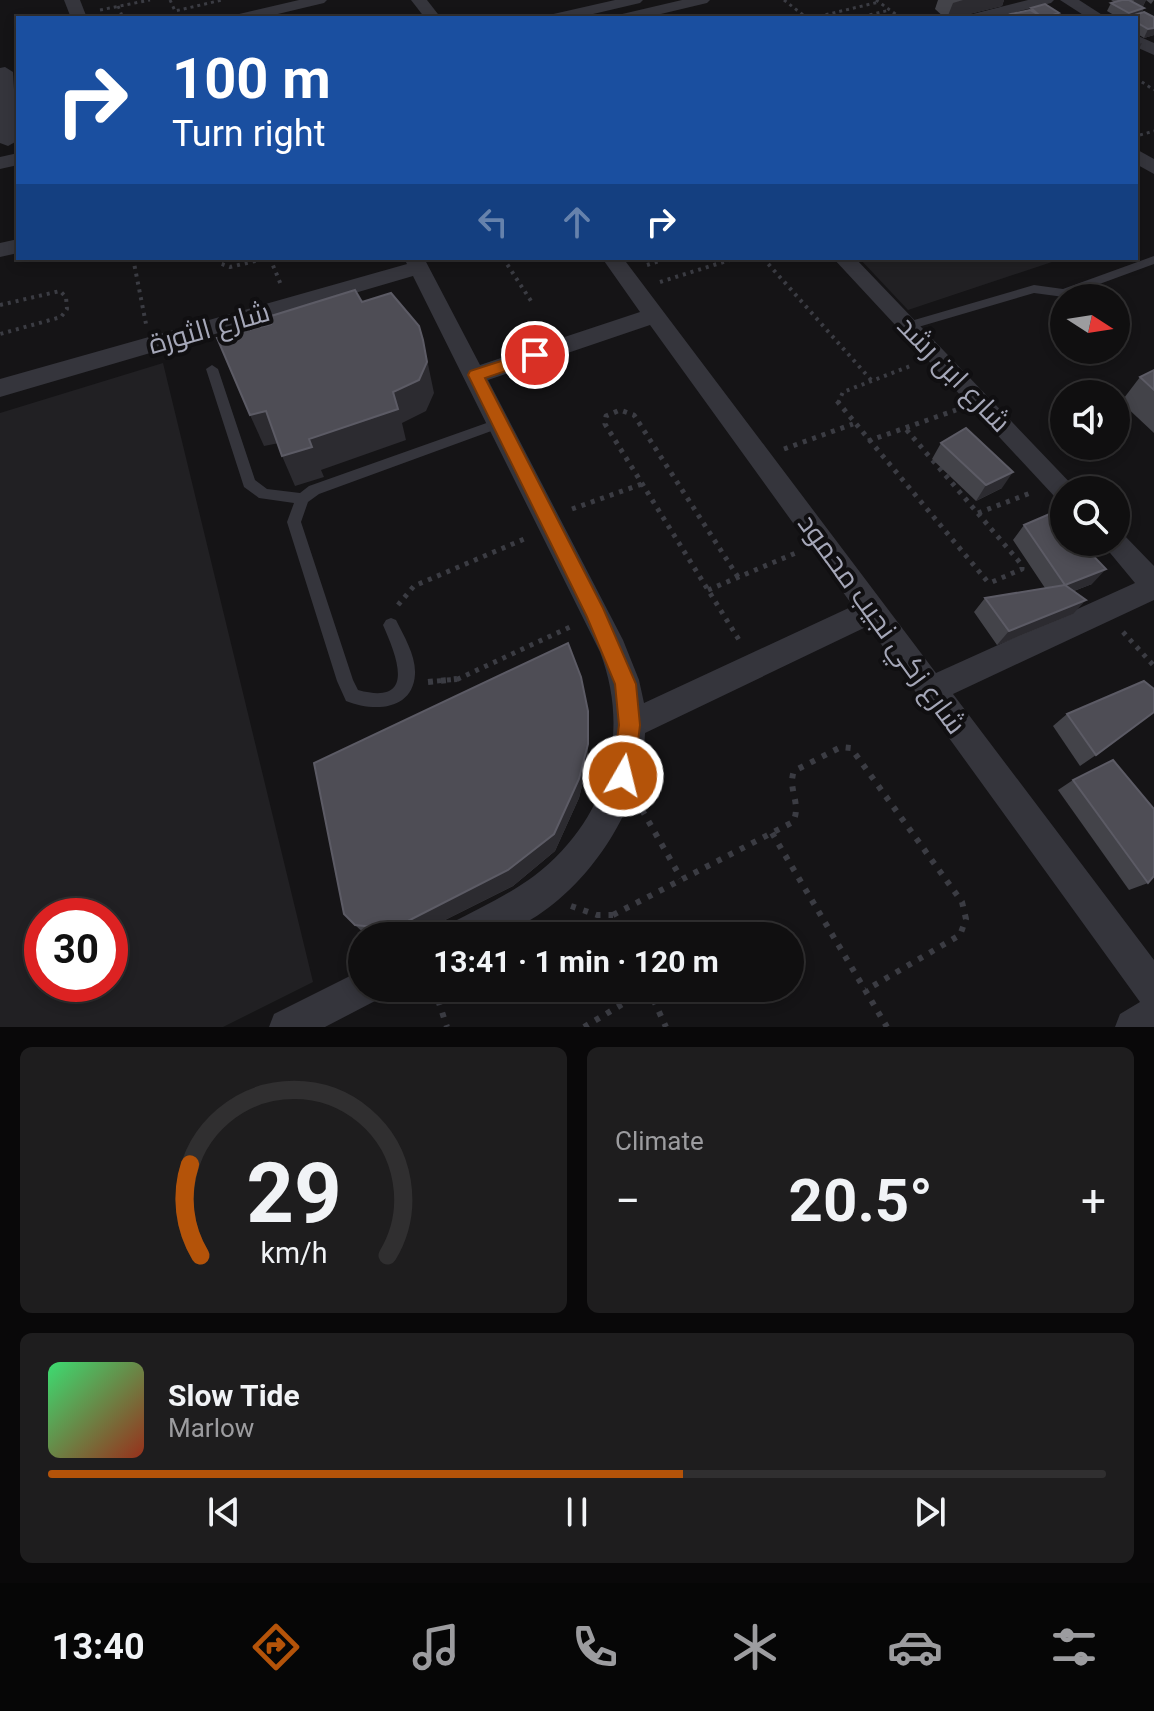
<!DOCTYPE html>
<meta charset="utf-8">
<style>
:root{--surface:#100f10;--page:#1e1d1e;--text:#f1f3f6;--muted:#9c9c9f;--line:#302f30;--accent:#b45309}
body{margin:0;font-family:Roboto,Cairo,sans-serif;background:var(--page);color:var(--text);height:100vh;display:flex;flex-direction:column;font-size:30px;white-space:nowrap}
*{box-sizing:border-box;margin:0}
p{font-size:26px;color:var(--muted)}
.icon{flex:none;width:44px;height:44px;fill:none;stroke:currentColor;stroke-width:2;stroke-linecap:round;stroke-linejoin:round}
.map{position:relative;height:1027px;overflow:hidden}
.side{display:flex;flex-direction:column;gap:20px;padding:20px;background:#090809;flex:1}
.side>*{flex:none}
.guide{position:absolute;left:16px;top:16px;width:1122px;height:244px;border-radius:0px;box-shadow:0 4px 12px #0003,0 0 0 2px var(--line);background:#1a4fa0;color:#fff;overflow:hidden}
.needle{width:52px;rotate:102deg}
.buttons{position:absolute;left:1050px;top:284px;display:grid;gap:16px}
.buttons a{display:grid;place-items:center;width:80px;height:80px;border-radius:50%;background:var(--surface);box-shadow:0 4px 12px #0003,0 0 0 2px var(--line);font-size:40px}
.speed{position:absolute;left:24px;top:898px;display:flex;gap:16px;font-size:40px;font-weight:700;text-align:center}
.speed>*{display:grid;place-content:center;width:104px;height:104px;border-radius:50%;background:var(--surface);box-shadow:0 4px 12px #0003,0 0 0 2px var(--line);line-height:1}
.speed .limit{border:12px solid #d22;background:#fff;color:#111}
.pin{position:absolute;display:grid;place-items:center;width:68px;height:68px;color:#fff;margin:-34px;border:4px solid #fff;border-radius:50%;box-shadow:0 2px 8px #0007}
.me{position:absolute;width:88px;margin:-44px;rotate:8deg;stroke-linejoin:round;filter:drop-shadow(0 0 6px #0008)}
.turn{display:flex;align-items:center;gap:28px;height:168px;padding:0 24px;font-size:36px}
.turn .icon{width:104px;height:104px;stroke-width:2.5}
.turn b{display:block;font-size:56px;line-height:68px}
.lanes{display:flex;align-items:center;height:76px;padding:0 24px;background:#0003;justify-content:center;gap:40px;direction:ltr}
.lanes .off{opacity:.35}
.big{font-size:60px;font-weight:700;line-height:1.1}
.side .card{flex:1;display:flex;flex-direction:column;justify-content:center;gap:12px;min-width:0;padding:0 28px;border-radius:12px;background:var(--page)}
.side .dial{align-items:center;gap:0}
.dial svg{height:208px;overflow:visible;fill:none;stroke:var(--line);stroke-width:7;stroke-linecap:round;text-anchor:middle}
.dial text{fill:var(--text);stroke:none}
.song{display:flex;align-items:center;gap:24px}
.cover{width:96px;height:96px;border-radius:12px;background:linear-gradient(135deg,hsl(140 70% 55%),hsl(10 70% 35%))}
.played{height:8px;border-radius:4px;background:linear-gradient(90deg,var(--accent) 60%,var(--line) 60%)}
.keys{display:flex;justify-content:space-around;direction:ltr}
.heat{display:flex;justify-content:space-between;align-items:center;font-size:44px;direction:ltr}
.side .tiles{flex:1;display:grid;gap:20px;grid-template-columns:1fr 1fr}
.card:last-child{grid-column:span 2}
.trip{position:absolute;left:348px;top:922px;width:456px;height:80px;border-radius:40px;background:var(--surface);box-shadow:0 4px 12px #0003,0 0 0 2px var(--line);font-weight:700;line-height:80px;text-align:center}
.menu{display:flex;height:128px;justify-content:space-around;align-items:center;background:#060606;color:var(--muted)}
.menu .icon{width:56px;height:56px}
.menu .on{color:var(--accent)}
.menu b{font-size:36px;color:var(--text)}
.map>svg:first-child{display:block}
</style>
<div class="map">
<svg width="1154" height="1027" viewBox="0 0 1154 1027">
<rect width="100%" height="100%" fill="#151416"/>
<!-- built -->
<g fill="#212023" fill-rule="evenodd">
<path d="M859,258h205l-156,52z"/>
<path d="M163,363l150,619 -90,45h-223v-614zM42,916h68v68h-68z"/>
</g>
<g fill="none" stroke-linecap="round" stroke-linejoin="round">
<!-- path-far3 -->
<g stroke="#3b3c43" stroke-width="3" stroke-dasharray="3 4" stroke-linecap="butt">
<path d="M170,0l5,11 47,-11"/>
<path d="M784,0l23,18"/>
<path d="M876,0l25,18"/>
<path d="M118,6l5,12"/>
<path d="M100,10l50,-10"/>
<path d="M812,18l67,-16"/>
<path d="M856,18l34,-8"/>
<path d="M1136,78l18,12"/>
<path d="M1140,135l14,-4"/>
</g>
<!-- path-far2 -->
<g stroke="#3b3c43" stroke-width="4" stroke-dasharray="3 5" stroke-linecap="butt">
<path d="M133,258l13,66"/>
<path d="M218,258l1,5 11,4 38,-9"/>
<path d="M270,258l11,27"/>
<path d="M503,258l30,46"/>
<path d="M763,258l109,123"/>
<path d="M647,265l22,-7"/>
<path d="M660,282l76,-24"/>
<path d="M0,305l60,-14 6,6 1,12 -6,8 -61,17"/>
<path d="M838,403l5,-11 70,-27"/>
</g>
<!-- path-far1 -->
<g stroke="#3b3c43" stroke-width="5" stroke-dasharray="4 6" stroke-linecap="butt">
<path d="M837,401l150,180 5,1 30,-13v-4l-117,-137"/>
<path d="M868,441l88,-31"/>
<path d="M784,449l69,-25"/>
<path d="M572,509l70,-25"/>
<path d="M978,513l55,-21"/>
<path d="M738,577l-104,-162 -14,-5 -14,6 -1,8 136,219"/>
<path d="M708,590l90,-38"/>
<path d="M398,605l16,-19 115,-49"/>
<path d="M1123,632l31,34"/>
<path d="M437,681l21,-2 112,-52"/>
</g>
<!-- path -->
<g stroke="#3b3c43" stroke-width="6" stroke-dasharray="5 8" stroke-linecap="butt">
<path d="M428,682l29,-3"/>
<path d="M642,810l39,68"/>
<path d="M772,833l115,194"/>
<path d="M571,906l26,9h16l10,21"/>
<path d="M613,915l180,-93c9,-19 -6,-33 1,-51l47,-24 10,1 111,154 4,17 -6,16 -94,55"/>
<path d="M434,988l13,39"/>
<path d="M648,988l18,39"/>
<path d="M584,1027l64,-38"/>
</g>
<!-- service -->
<g fill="#35353c" fill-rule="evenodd">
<path d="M1154,256v8l-90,33 -30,-4 -126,37 -6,-4 2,-3 130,-38 29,4z"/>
<path d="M212,365l6,4 37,111 12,9 33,4 9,-7 186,-66h10l1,3 -1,3 -186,68 -11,8 -7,20 52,158 5,10c59,16 39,-33 25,-65l3,-5 5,-2 5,2c8,16 20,36 19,54 -2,37 -42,38 -69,27l-9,-20 -50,-159 7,-19 -35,-5 -15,-11 -38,-118z"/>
</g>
<!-- minor -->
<g fill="#35353c" fill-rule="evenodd">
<path d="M64,0h16l7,18h-16z"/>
<path d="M299,0h28l-3,3 -63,15h-28l2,-3z"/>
<path d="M411,0h16l14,18h-16z"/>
<path d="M615,0h28l-3,3 -64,15h-29l2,-3z"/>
<path d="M682,0h28l-3,3 -63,15h-28l2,-3z"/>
<path d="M1028,0h26l-3,3 -58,15h-26l2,-3z"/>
<path d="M1060,0h19l28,18h-19z"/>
<path d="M1136,35l18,8v12l-18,-8z"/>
<path d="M5,67l8,5 4,69 -9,5 -8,-3v-75z"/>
<path d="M1136,149l18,10v15l-18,-10z"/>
<path d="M18,153v12l-18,4v-12z"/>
<path d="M18,239v14l-18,4v-14z"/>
<path d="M404,258h20l56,107 160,-53 -38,-54h21l313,415 199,-90 -34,-41h15v-10l7,2 31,32v34l-201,94 201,266v67h-39l5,-13 20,-12 -272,-376 -223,107c-2,81 -69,175 -146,202 -15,5 -39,1 -55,1l5,-12c29,-15 59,-29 85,-48 72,-55 98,-140 66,-224l-187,-376 -413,121v-18l407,-115zM650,325l203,281 -209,97 -5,-23 -16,-40 -135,-260z"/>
<path d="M833,258h22l222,232h-13v10l-9,-3z"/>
<path d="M362,970v18h18l-5,13 -50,26h-56l5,-13z"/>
</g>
</g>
<!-- wall -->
<g fill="#434349">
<path d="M938,0h66l-2,6 -49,12h-8l-10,-9z"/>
<path d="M1111,0h43l-3,4 -5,-4 -3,6 -2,1 3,1 -3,5 13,22 -10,3 -8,-5v-15h-17l-12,-7 4,-8 3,-1z"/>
<path d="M1154,370v63l-33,-31 19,-25z"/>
<path d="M941,443l61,45 -26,13 -44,-42z"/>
<path d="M1024,525l68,59 -18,7 -1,23 -76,31 -23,-33 11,-14 60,-10 -32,-48z"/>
<path d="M1067,714l29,41 -16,11 -27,-40z"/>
<path d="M588,744l-1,21 -8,33 -24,53 -42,35 -96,48 -7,2h-43l-12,-11z"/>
<path d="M1073,780l75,103 -19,7 -71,-100z"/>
</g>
<!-- shaded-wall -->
<g fill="#2c2b30">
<path d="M963,0h41l-2,6 -49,12h-6l6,-15z"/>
<path d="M1134,0h12l-3,6 -14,4z"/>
<path d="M1144,8l-5,9 -12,1 2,-5z"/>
<path d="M1059,13l-3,5h-13z"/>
<path d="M1154,28v7l-10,3 4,-9z"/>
<path d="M1142,43l-6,11v-9z"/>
<path d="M423,340l11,53 -8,18 -24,12 4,17 -85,30 3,7 -29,9 -13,-30 111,-64z"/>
<path d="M266,411l13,32 -15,3 -14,-31z"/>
<path d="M1013,472l-11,16 -26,13 10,-16z"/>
<path d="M1106,569l-14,15 -40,15 13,-14z"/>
<path d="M1086,600l-13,14 -76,31 12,-14z"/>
<path d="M588,744l-1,21 -8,33 -24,53 -42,35 -96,48 -7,2h-18l-8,-8z"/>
</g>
<!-- building -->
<g fill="#4e4d55" stroke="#5c5b65" stroke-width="2">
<path d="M1122,0h7l15,8 -15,5 -18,-10z"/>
<path d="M1045,4l14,9 -16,5h-25l-7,-4 19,-4 9,5 -8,-7z"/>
<path d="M1144,12l10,5v11l-6,1 -12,-7v-4l-8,-1z"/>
<path d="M355,290l7,12 29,-9 28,33 4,14 4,22 -8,18 -26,12 5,17 -89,30 3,8 -30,9 -16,-45 -16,4 -33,-77 54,-14 -3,-7z"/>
<path d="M1154,370v20l-14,-13z"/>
<path d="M966,428l47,44 -27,13 -45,-42z"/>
<path d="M1052,513l12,12v17h16l26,27 -41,16 21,15 -77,31 -24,-33 80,-13 -41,-60z"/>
<path d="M568,643l13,34 7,34v33l-9,35 -25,55 -46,36 -102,52 -22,6 -29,-3 -11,-11 -30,-151z"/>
<path d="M1144,681l10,8v23l-58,43 -29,-41z"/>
<path d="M1113,760l41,49v67l-6,7 -75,-103z"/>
</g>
<!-- route -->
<path fill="#b45309" stroke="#753606" stroke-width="2" d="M535,350l6,1v8l-56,19 118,230 33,76 4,41 -6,51 -4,8 -7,3 -8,-3 -3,-8 7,-51 -4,-41 -28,-67 -119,-242 2,-4z"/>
<g text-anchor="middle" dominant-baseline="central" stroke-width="8" stroke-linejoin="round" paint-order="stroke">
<!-- street labels -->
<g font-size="28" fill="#a5a7b8" stroke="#100f11">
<text transform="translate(209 328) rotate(-16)">شارع الثورة</text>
<text transform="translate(954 374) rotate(46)">شارع ابن رشد</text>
<text transform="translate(882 624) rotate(54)">شارع زكي نجيب محمود</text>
</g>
</g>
</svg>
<div class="buttons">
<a><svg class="needle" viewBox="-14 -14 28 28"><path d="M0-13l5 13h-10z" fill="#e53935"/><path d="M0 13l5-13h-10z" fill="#9c9c9f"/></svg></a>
<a><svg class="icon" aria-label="sound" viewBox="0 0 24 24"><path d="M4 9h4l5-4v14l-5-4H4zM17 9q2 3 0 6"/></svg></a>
<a><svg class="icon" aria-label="search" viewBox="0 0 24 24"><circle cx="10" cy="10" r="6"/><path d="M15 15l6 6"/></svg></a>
</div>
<div class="speed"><div class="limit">30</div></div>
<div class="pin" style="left:535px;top:355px;background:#d93025"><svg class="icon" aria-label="arrive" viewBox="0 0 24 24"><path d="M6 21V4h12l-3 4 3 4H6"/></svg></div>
<svg class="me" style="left:623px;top:776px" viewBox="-20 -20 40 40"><circle r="17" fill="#b45309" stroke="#fff" stroke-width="3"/><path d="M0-11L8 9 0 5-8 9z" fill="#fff"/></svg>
<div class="trip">13:41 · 1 min · 120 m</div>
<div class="guide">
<div class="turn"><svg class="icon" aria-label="right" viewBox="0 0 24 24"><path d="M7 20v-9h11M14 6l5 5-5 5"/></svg><div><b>100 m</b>Turn right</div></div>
<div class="lanes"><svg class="icon off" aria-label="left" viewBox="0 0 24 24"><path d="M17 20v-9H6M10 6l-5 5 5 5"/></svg><svg class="icon off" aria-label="ahead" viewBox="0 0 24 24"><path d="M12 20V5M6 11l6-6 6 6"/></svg><svg class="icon" aria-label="right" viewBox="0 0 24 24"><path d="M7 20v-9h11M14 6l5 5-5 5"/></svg></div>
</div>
</div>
<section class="side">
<div class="tiles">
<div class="card dial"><svg viewBox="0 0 100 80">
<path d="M14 69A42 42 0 1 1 86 69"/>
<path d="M14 69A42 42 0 0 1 10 34" stroke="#b45309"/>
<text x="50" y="56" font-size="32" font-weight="700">29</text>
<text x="50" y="72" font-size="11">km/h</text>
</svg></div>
<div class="card"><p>Climate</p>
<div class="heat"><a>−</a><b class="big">20.5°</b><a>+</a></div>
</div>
<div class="card">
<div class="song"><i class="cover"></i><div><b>Slow Tide</b><p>Marlow</p></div></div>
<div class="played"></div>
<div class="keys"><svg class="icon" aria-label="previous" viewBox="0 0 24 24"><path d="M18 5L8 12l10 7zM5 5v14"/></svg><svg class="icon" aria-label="pause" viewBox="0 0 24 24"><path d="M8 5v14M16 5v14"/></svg><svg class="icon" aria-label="next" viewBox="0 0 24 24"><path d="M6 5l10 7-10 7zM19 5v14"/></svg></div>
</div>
</div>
</section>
<nav class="menu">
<b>13:40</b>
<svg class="icon on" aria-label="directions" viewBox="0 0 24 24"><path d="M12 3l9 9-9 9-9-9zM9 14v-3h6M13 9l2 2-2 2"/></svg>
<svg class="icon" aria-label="music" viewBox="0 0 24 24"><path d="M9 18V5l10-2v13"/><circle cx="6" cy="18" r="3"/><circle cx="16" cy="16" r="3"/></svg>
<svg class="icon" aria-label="phone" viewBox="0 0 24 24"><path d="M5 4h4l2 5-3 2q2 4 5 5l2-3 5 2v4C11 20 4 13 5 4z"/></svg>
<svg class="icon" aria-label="climate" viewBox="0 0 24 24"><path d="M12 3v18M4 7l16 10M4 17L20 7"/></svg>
<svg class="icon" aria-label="car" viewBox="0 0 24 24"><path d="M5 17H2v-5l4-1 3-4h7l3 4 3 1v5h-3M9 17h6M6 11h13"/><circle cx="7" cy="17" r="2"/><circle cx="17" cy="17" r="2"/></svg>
<svg class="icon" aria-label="filters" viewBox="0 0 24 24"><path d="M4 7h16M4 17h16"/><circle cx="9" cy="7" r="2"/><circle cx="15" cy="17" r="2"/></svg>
</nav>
